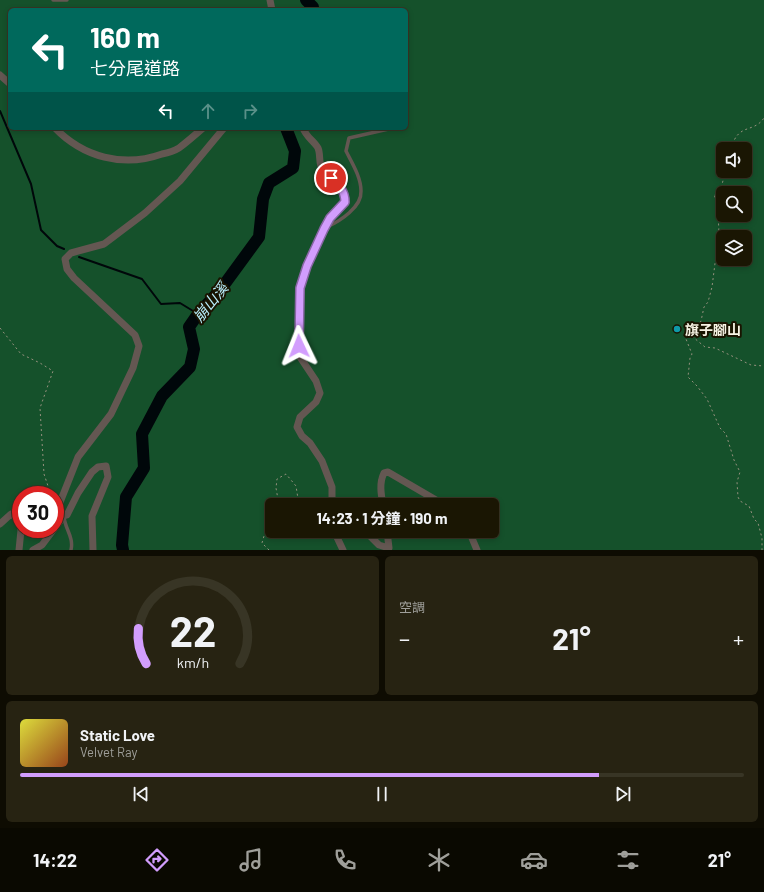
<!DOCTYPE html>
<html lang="zh-TW">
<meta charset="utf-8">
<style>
:root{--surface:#1a1603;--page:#272312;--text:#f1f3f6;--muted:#9f9f9a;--line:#383525;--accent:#d29dfd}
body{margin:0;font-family:Barlow,"Noto Sans TC",sans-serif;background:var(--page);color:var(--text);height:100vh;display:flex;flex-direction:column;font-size:15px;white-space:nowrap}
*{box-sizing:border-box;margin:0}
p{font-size:13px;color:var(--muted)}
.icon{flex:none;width:22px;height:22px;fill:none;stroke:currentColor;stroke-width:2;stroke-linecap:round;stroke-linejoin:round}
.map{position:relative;height:550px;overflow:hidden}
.details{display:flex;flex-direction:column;gap:6px;padding:6px;background:#0e0c02;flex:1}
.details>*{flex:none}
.top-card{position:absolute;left:8px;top:8px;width:400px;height:122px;border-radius:6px;box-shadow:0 2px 6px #0003,0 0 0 1px var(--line);background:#00695c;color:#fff;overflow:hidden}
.fabs{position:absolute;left:716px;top:142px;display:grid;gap:8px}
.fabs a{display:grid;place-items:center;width:36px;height:36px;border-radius:6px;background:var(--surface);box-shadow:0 2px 6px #0003,0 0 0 1px var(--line);font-size:20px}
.speed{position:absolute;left:12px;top:486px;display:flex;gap:8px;font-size:20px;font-weight:700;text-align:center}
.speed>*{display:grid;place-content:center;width:52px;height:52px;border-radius:50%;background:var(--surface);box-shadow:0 2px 6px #0003,0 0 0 1px var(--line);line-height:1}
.speed .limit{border:6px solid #d22;background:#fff;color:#111}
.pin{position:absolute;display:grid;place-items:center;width:34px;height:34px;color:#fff;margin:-17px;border:2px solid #fff;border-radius:50%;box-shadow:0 1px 4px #0007}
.me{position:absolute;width:44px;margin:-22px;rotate:358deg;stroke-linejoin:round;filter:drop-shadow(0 0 3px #0008)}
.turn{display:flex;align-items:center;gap:14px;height:84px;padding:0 16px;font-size:18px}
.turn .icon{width:52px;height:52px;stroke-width:2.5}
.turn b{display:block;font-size:28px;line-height:34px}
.lanes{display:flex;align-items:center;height:38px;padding:0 16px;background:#0003;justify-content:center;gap:20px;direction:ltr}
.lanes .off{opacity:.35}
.big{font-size:30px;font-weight:700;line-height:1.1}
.details .card{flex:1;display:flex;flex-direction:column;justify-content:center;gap:6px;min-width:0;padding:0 14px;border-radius:6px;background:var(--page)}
.details .dial{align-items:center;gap:0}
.dial svg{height:104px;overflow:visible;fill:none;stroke:var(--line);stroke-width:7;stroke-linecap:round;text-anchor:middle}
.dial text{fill:var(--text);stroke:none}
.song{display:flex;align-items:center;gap:12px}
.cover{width:48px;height:48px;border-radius:6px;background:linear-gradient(135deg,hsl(60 70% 55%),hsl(20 70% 35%))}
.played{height:4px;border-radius:2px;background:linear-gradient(90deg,var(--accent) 80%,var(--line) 80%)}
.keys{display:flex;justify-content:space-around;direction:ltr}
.heat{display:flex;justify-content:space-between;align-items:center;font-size:22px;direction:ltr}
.details .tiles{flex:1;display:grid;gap:6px;grid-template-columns:1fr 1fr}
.card:last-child{grid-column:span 2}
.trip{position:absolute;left:265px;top:498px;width:234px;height:40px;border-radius:6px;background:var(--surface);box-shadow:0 2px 6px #0003,0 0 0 1px var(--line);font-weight:700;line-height:40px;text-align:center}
.dock{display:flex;height:64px;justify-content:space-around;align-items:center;background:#0a0901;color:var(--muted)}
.dock .icon{width:28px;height:28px}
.dock .selected{color:var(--accent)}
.dock b{font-size:18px;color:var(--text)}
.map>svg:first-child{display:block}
</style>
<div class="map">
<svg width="764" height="550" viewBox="0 0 764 550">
<rect width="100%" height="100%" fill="#221d04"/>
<!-- green -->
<path fill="#15512b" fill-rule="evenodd" d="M0,0h764v550h-764zM10,10h396v118h-396zM723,149h22v22h-22zM723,193h22v22h-22zM723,237h22v22h-22zM21,495h34v34h-34zM272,505h220v26h-220z"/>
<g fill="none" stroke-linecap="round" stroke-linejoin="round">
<!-- stream -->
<g stroke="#00070a" stroke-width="2">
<path d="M0,111l31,73 10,46 16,16 7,3"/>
<path d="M79,257l63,22 19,25 19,-1 18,11"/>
</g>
<!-- river -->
<g stroke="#00070a" stroke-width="12">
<path d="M306,0l7,7v3"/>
<path d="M123,550l-1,-5 4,-48 18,-29 -2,-34 20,-38 28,-29 4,-18 -5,-22 9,-13 23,-25 38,-52 4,-38 6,-16 24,-15 2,-17 -9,-23"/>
</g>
<!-- path -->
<g stroke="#95917e" stroke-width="1" stroke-dasharray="2 3" stroke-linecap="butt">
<path d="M184,10l1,-3"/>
<path d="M731,149c7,-27 22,-15 33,-31"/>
<path d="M725,171c-2,9 -3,21 -12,25l6,3 -1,15 1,18 -7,55 -4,15 -4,5 -3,14 -3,5 -10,7 -2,6 6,15 -2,4 -2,19 9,9 10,13 13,29 6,6 8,26 6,12 -3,10 1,15 2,4 9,5 5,13 4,4 4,15v12"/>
<path d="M0,328l21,26 19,9 13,8 -13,37 4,66 7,21"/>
<path d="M688,333l17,14 10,1 36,17 13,1"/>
<path d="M279,505l-3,-17 1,-9 9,-5 10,12 3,19"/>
<path d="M303,531c8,4 15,2 25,5"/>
<path d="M269,550l-7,-7 2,-7 8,-10"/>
</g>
<!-- lane -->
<g stroke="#645752" stroke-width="3.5">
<path d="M53,0h14"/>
<path d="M327,227c13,-6 35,-20 34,-36 0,-14 -9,-28 -15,-40l3,-13 44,-10"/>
<path d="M64,517c1,12 10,20 7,33"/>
</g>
<!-- street -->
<g stroke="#645752" stroke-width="7">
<path d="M270,0l2,10"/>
<path d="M0,75l10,9"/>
<path d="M55,128c28,29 68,40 107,26 5,-1 12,-3 17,-6 8,-6 16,-13 24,-20"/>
<path d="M303,128c3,9 11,13 15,20 3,7 0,16 5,22 9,12 21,16 22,32l-15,16 -6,11 -17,37 -7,22 -2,48 2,21 16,24 4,12 -4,9 -16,15 -3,10 5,9 8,7 12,18 10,26v18"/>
<path d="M383,505c-2,-11 -4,-22 1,-32l4,-1 48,28 14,5"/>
<path d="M0,524l11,-10 8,6 2,10 -2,20"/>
<path d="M55,528l9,-12"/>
<path d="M334,531l9,19"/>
<path d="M365,531l14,14 10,3 -2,-17"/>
<path d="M469,531l8,19"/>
<path d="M33,550l9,-5 12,-16"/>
<path d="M93,550l-1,-34 16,-39 -2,-11 -8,1 -6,5 -14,21 -11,22h-7l-3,-5 21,-53 33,-43 22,-46 6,-22 -4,-11 -61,-57 -7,-9 -2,-10 6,-6 33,-9 41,-31 35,-32 44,-53"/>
</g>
</g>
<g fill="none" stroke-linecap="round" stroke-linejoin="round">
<!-- route casing -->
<g stroke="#8866a4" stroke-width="10">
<path id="route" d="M299,346l1,-58 7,-22 17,-37 6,-11 15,-16c0,-11 -6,-17 -14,-24"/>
</g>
<!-- route -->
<use href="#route" stroke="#d29dfd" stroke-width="7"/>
</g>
<!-- markers -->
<circle fill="#0f9aa8" stroke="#191400" stroke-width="1.5" cx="677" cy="329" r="4"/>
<g text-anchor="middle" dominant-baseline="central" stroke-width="4" stroke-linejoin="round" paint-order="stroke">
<!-- poi labels -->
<g font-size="14" font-weight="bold" fill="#f6f3e4" stroke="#191400" text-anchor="start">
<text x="685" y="329">旗子腳山</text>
</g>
<!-- water labels -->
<g font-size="15" font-style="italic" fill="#b9eefc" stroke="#191400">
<text transform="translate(210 302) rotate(-51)">崩山溪</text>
</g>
</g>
</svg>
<div class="fabs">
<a><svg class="icon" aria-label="sound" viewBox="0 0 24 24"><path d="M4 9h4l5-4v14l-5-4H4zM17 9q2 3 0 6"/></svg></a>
<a><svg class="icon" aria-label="search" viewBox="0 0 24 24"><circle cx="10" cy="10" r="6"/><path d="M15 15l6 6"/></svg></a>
<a><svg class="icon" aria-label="layers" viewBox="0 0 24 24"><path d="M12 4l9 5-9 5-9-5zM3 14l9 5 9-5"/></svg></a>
</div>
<div class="speed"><div class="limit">30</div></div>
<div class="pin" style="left:331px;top:178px;background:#d93025"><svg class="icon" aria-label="arrive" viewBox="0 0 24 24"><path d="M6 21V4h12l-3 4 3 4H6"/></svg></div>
<svg class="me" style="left:299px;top:346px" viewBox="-20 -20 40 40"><path d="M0-17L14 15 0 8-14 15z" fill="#d29dfd" stroke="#fff" stroke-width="4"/></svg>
<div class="trip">14:23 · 1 分鐘 · 190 m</div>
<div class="top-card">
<div class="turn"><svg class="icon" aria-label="left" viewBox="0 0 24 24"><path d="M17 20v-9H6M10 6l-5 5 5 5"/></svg><div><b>160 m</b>七分尾道路</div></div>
<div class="lanes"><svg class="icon" aria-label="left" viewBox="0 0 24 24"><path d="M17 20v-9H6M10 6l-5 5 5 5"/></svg><svg class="icon off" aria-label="ahead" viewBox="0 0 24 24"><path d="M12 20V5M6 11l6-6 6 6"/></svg><svg class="icon off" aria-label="right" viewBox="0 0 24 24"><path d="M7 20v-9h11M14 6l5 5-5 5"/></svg></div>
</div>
</div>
<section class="details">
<div class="tiles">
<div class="card dial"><svg viewBox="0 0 100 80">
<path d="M14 69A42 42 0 1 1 86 69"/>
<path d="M14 69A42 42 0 0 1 8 42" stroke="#d29dfd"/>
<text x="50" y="56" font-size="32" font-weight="700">22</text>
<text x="50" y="72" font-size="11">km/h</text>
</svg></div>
<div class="card"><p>空調</p>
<div class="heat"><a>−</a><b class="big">21°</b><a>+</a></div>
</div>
<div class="card">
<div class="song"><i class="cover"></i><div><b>Static Love</b><p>Velvet Ray</p></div></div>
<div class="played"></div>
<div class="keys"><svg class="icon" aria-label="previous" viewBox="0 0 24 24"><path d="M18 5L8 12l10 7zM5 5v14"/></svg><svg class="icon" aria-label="pause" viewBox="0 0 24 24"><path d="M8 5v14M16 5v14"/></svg><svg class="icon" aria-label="next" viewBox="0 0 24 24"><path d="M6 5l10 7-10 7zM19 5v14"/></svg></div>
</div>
</div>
</section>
<nav class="dock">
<b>14:22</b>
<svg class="icon selected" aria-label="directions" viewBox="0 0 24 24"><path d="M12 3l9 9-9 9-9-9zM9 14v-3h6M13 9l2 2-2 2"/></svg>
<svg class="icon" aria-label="music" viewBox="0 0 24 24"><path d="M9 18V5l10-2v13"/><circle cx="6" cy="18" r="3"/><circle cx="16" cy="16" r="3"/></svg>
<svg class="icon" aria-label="phone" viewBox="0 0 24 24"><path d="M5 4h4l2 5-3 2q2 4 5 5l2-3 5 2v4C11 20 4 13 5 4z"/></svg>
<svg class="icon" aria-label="climate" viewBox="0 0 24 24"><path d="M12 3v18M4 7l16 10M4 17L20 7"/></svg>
<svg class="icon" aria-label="car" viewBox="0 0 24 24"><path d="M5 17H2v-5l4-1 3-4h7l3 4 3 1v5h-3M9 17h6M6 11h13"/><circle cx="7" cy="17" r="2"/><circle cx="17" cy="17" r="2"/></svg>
<svg class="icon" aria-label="filters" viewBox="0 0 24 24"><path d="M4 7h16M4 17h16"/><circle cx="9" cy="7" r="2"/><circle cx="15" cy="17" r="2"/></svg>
<b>21°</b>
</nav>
